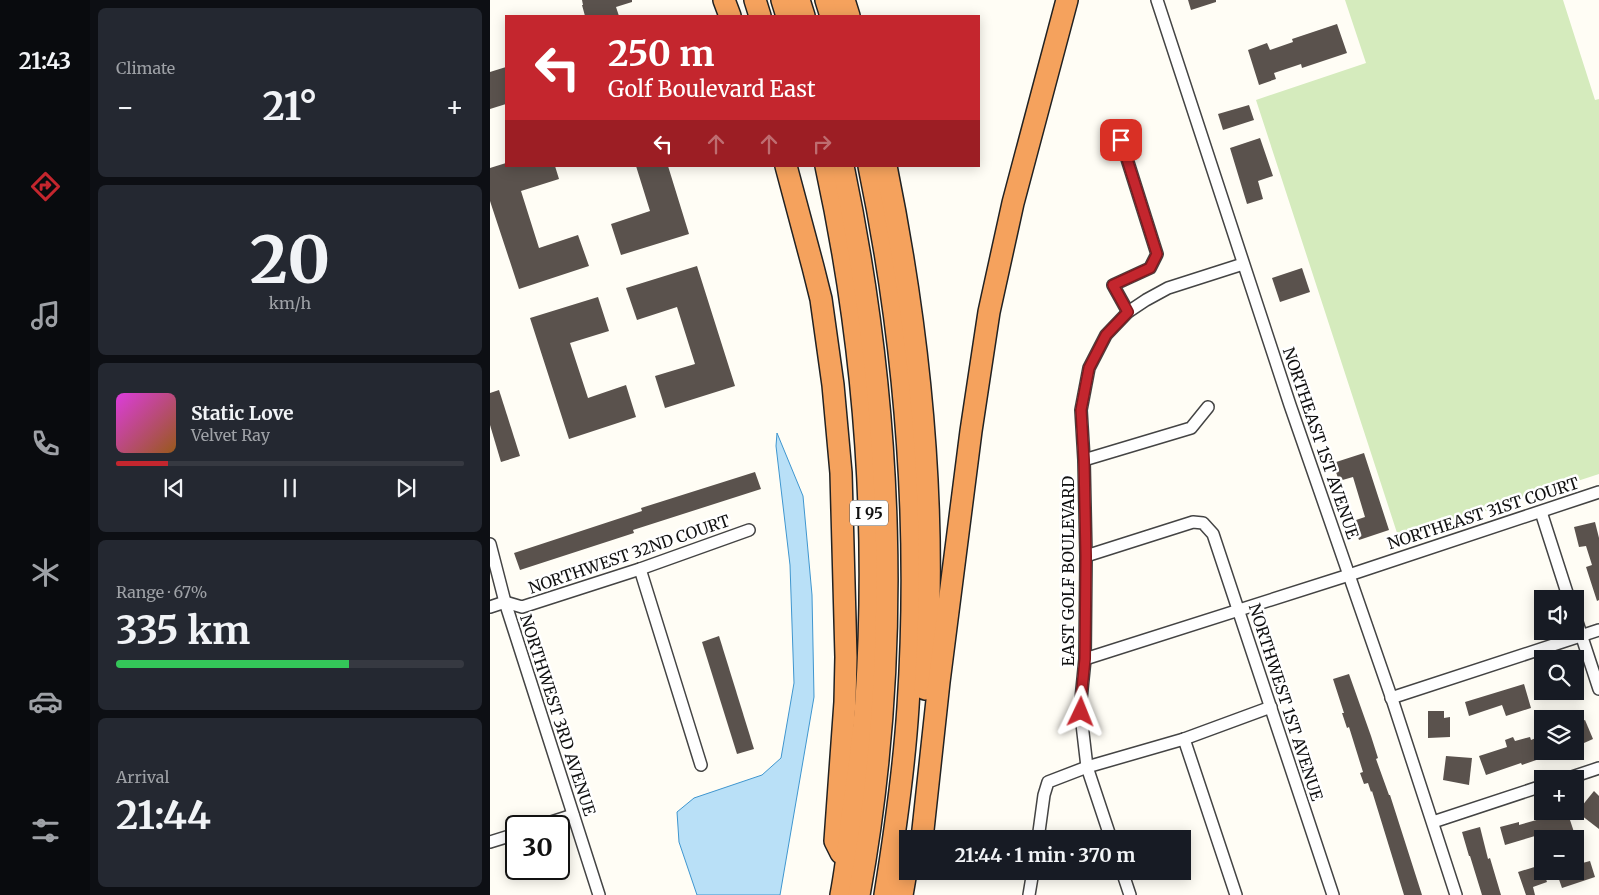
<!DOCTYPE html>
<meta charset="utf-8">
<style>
:root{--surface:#171b24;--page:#242831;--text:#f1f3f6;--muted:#9ea1a6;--line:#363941;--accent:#c4262e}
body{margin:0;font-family:Merriweather,serif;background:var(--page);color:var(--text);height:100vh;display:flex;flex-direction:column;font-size:19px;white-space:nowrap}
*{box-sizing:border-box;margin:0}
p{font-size:16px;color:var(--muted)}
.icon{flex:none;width:28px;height:28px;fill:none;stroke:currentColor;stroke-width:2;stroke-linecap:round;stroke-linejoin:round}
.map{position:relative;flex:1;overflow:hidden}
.sheet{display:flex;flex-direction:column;gap:8px;padding:8px;background:#0d0f14;width:400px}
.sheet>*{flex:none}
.guide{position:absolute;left:15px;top:15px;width:475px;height:152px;border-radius:0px;box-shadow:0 2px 12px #0003;background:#c4262e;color:#fff;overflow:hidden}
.controls{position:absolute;left:1044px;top:590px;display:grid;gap:10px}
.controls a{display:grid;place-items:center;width:50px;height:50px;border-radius:0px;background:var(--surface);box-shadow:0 2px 12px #0003;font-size:25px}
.speed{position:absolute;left:15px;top:815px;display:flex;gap:10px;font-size:25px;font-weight:700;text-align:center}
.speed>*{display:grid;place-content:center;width:65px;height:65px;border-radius:50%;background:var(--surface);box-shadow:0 2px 12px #0003;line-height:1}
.speed .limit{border:2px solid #111;border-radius:8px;background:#fff;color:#111}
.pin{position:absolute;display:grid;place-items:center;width:42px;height:42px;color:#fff;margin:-21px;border-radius:10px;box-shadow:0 2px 8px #0006}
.me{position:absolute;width:55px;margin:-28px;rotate:2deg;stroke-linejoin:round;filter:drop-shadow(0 0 4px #0008)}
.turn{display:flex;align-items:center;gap:18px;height:105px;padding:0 20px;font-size:22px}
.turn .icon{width:65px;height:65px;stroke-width:2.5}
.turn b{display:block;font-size:35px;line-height:42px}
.lanes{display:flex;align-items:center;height:48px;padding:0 20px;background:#0003;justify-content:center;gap:25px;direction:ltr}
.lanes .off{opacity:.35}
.big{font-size:38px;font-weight:700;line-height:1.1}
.sheet .card{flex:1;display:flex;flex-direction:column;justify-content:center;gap:8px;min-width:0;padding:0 18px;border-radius:8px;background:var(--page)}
.sheet .dial{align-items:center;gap:0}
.dial b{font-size:65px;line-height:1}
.song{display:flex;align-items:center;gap:15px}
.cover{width:60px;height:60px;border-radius:8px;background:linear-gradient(135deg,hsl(300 70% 55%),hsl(30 70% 35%))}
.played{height:5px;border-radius:2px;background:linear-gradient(90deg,var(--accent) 15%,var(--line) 15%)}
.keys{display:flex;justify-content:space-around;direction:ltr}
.heat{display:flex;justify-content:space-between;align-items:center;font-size:28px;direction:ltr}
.charge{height:8px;border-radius:4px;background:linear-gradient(90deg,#34c759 67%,var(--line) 0)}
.trip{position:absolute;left:409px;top:830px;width:292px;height:50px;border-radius:0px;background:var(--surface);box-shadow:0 2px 12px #0003;font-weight:700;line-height:50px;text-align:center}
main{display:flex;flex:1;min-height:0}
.menu{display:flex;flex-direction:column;width:90px;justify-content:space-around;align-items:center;background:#090b0e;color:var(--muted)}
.menu .icon{width:35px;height:35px}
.menu .selected{color:var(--accent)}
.menu b{font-size:22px;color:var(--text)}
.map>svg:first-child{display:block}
</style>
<main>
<nav class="menu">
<b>21:43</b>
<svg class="icon selected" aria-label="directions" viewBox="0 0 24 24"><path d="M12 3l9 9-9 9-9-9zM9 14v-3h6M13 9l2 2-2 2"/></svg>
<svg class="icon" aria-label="music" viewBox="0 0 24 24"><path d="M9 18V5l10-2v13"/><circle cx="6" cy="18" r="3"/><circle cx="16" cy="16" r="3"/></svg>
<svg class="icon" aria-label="phone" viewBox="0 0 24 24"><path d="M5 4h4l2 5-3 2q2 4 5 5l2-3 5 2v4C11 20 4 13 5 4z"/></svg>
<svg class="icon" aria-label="climate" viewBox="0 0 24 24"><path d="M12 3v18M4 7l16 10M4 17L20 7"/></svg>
<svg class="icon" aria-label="car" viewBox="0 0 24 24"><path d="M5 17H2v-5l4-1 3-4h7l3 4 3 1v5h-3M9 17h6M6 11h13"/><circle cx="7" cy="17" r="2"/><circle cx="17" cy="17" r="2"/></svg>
<svg class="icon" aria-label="filters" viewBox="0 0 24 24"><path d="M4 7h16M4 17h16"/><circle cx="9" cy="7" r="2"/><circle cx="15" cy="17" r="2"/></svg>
</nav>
<section class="sheet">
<div class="card"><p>Climate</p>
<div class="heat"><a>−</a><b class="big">21°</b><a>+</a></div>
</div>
<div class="card dial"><b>20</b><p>km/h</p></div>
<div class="card">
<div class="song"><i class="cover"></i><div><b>Static Love</b><p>Velvet Ray</p></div></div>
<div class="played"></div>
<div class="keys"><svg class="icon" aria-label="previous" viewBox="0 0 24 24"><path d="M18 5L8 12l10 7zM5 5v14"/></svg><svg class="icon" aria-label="pause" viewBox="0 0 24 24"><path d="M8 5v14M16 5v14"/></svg><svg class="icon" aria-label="next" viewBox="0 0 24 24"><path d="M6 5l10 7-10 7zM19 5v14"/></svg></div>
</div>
<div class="card"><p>Range · 67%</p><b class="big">335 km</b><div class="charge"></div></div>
<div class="card"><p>Arrival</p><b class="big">21:44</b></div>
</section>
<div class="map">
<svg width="1109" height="895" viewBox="0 0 1109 895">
<rect width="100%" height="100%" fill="#fffdf5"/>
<!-- green -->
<path fill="#d5ebbd" d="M855,0h218l32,100 4,-1v375l-200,65 -143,-439 110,-37z"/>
<!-- water -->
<path fill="#b9e0f7" stroke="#3f96cf" d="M287,433l26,63 9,99 2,102 -34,198h-83l-18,-53 -2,-30 17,-14 68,-23 19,-17 13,-75 -4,-118 -14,-119z"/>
<!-- building -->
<g fill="#5a524d">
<path d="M92,0h50v2l-16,5 3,9h-34l-3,-11h1z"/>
<path d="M698,0h28v2l-25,8z"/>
<path d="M847,24l10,29 -45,15 -1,-4 -27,9 2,6 -17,6 -11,-35 19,-7 3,7 23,-8 -1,-3z"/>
<path d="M16,67v37l-16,5v-37z"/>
<path d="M759,105l5,15 -31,10 -5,-16z"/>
<path d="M770,138l13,38 -15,5 5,18 -16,5 -17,-56z"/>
<path d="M16,163v3h49l4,13 -38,12 18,57 39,-13 11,31 -70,23 -29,-88v-33z"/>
<path d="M146,166h32l21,68 -68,21 -10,-31 39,-13z"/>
<path d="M207,266l38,120 -70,22 -10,-32 40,-12 -18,-57 -40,13 -11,-32z"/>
<path d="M812,268l8,24 -30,10 -8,-24z"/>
<path d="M108,297l11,34 -39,12 18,55 38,-13 10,32 -67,22 -39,-121z"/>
<path d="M9,390l21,66 -19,6 -11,-37v-32z"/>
<path d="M874,453l25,77 -30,10 -6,-19 12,-4 -12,-40 -14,4 -6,-18z"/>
<path d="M265,472l6,17 -128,41 1,3 -114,37 -6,-17 128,-42 -1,-3z"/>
<path d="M1105,522l4,16v62l-2,1 -11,-34 6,-2 -6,-19 -7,1 -5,-20z"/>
<path d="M229,636l35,113 -17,5 -35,-112z"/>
<path d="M859,674l22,62 7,22 -2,1 13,36h1l32,100h-18l-32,-104 -1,1 -3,-9 -4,1 -4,-11 3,-1 -14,-45 -2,1 -5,-15h2l-11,-34z"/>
<path d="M1034,684l7,24 -25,8 -4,-11 -33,11 -4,-14z"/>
<path d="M938,711h16v7l6,-1v20l-22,1z"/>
<path d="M1095,720l8,19 -18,8v-23z"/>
<path d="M1051,736l1,6v16l-20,7 -1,-2 -35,12 -7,-19 28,-9 -2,-7 8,-3 2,4 15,-4 1,3z"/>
<path d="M956,756l26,2 -3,27 -26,-5z"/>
<path d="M1104,791l5,5v33l-22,-17z"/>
<path d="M1054,811h23l7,21 -20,7h-7l-2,-6 -40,12 -5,-18 19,-5v3l21,-6 -2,-6z"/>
<path d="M990,827l8,32 2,-1 11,37h-19l-12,-39h-1l-7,-24z"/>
<path d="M1100,861l5,16 -33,11 -6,-17h19v-6z"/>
<path d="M1051,865l6,17 -14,5 2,8h-9l-8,-23z"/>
</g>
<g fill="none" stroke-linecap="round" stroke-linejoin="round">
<!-- street casing -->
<g stroke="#444" stroke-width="14">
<g id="street">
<path d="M667,0l133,405 103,297 63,193"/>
<path d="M631,140l36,114 -7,14 -37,17 15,27"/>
<path d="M594,460l107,-32 17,-21"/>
<path d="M1051,512l28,87"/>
<path d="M0,544l15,58 94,293"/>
<path d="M596,556l107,-34 10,1 10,11 120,361"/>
<path d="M150,569l61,196"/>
<path d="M0,607l15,-5 17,5 118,-38 109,-39"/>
<path d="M1085,616l24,73"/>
<path d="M595,659l264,-84 250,-83"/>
<path d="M901,698l208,-68"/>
<path d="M694,739l52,156"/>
<path d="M1076,779l33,-11"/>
<path d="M943,822l109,-36"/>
<path d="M49,826l34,-11"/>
<path d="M548,839l6,-44 4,-13 39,-15 97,-28 87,-32"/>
<path d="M621,839l-24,-72 -5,-43 -1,-25 4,-40 1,-103 -2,-96 -3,-50 8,-42 17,-33 22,-23 18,-12 22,-12 75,-24"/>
<path d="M0,842l26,-8"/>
<path d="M632,871l8,24"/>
<path d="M539,895l4,-24"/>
</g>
</g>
<!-- highway casing -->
<g stroke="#222" stroke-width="24">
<g id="highway">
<path d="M234,0l6,16"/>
<path d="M265,0l5,16"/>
<path d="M292,0l5,16"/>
<path d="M309,0l5,16"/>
<path d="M336,0l5,16"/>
<path d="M354,0l5,16"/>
<path d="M296,166l27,101 8,32 12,86 8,88 5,184 -1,45 -10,139 6,12"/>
<path d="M336,166c38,175 52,355 40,534 -3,39 -8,78 -14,116 -3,27 -6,53 -11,79"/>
<path d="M353,166c50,239 60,488 16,729"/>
<path d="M379,166c37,179 51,360 39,541 -4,63 -13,126 -23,188"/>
<path d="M396,166c35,172 52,348 39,523"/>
<path d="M432,839l17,-157 32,-251 18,-119 24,-109 54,-203"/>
<path d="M412,895l6,-35"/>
</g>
</g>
<!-- street -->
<use href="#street" stroke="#fff" stroke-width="11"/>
<!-- highway -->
<use href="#highway" stroke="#f5a25d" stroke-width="21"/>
</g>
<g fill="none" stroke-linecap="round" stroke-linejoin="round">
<!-- route casing -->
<g stroke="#7f191e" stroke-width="12">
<path id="route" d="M591,712v-13l4,-40 1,-103 -2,-96 -3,-50 8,-42 17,-33 22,-23 -15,-27 37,-17 7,-14 -36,-114"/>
</g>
<!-- route -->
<use href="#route" stroke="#c4262e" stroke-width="9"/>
</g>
<g text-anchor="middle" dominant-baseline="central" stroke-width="5" stroke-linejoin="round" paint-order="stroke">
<!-- shield labels -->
<rect fill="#fff" stroke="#585858" stroke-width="1" x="360" y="500.5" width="38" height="25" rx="4"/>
<g font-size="15" font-weight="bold" fill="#111">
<text x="379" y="513">I 95</text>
</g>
<!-- street labels -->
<g font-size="16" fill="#111" stroke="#fff">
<text transform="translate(831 443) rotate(71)">NORTHEAST 1ST AVENUE</text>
<text transform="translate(993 513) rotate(-18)">NORTHEAST 31ST COURT</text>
<text transform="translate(139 554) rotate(-19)">NORTHWEST 32ND COURT</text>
<text transform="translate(578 571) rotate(-90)">EAST GOLF BOULEVARD</text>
<text transform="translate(796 702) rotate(72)">NORTHWEST 1ST AVENUE</text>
<text transform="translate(68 715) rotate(72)">NORTHWEST 3RD AVENUE</text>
</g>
</g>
</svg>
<div class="controls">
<a><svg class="icon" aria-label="sound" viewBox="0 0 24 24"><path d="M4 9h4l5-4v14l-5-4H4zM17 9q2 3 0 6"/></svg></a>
<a><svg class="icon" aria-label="search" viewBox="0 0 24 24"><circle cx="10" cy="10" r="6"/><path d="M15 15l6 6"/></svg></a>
<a><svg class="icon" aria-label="layers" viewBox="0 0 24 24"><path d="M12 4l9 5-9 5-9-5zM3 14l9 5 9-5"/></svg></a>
<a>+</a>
<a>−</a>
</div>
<div class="speed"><div class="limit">30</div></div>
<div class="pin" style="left:631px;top:140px;background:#d93025"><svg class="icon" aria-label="arrive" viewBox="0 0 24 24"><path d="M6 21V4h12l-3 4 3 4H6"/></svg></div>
<svg class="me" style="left:591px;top:712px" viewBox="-20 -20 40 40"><path d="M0-17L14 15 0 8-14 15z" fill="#c4262e" stroke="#fff" stroke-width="4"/></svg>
<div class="trip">21:44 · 1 min · 370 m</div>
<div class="guide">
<div class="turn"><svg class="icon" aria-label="left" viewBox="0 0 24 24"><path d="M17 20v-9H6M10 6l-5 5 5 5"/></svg><div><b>250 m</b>Golf Boulevard East</div></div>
<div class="lanes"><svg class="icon" aria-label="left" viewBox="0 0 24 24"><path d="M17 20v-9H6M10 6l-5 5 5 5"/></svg><svg class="icon off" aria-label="ahead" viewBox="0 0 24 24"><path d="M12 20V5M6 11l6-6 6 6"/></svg><svg class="icon off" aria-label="ahead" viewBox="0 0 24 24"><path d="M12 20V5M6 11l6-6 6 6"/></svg><svg class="icon off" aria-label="right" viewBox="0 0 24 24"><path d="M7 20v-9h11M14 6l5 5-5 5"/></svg></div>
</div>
</div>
</main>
